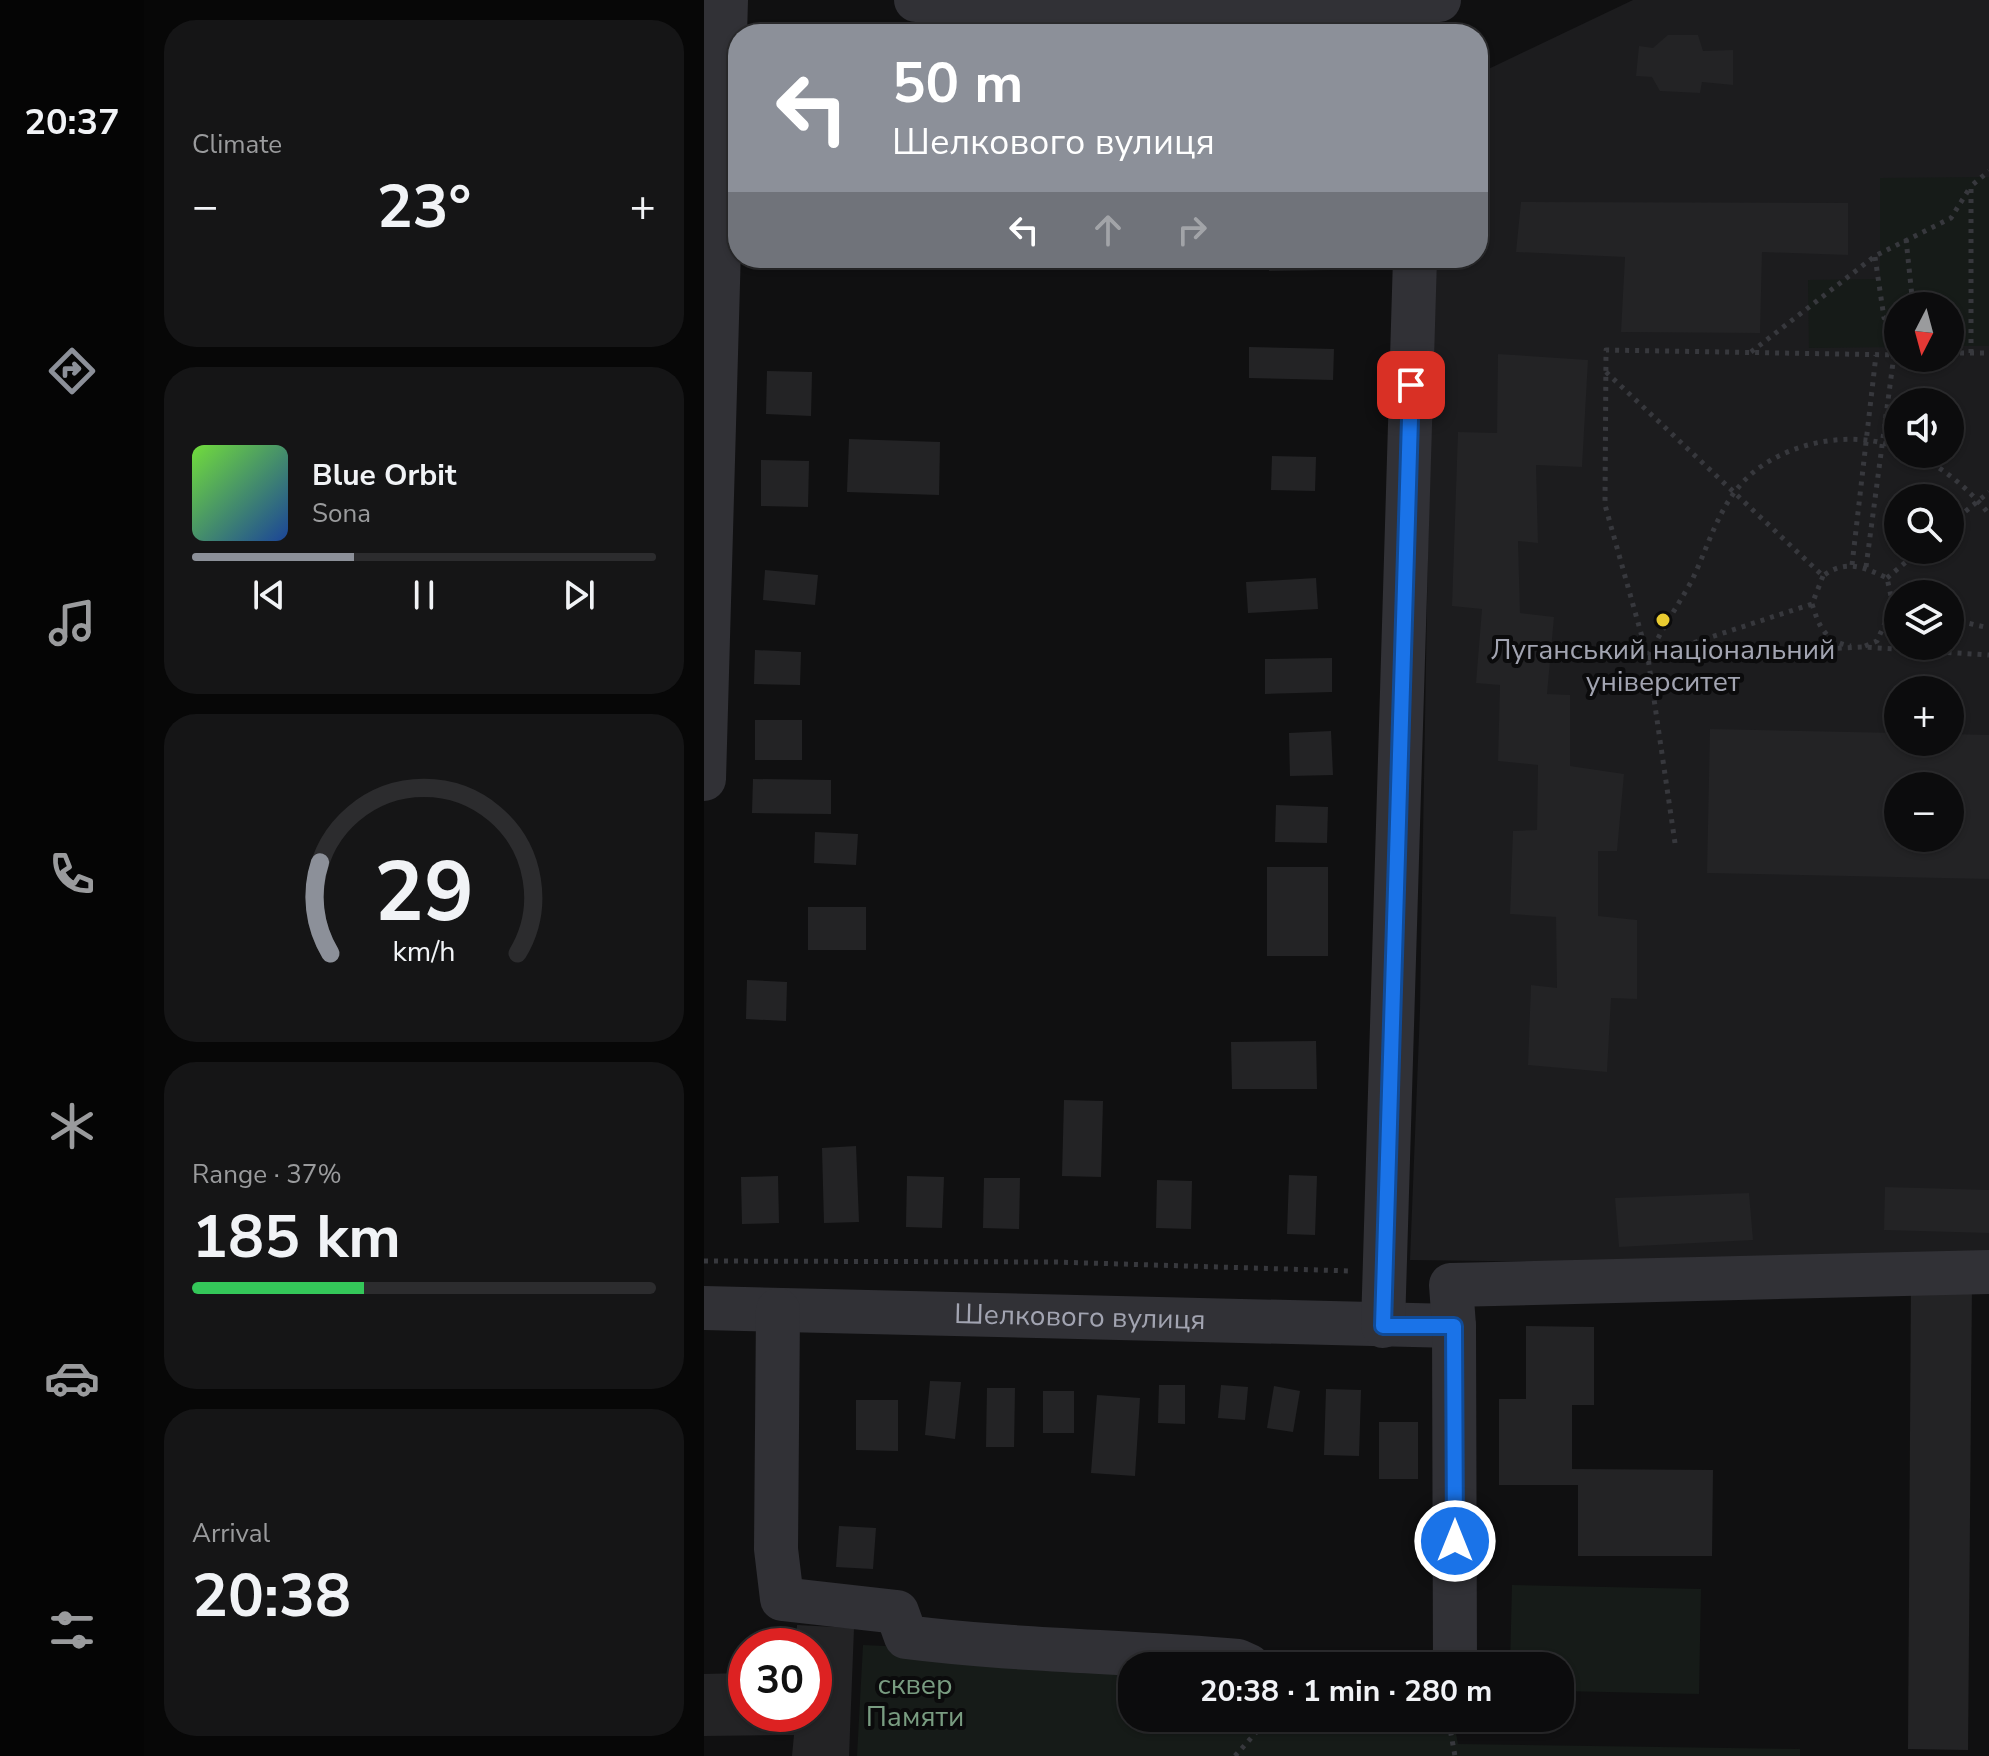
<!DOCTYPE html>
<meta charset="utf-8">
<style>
:root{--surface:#0c0c0d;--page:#151516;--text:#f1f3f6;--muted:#9a9b9d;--line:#2c2c2e;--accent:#8c9099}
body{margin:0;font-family:"Nunito Sans",sans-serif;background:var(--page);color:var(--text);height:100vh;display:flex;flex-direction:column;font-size:30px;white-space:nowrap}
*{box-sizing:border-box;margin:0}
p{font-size:26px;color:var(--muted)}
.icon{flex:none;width:44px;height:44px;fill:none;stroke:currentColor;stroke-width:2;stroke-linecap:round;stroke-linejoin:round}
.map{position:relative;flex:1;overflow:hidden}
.panel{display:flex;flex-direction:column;gap:20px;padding:20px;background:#070707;width:560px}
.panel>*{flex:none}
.guide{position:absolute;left:24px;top:24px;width:760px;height:244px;border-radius:32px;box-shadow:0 2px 6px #0004,0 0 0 2px var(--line);background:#8c9099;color:#fff;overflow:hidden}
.needle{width:52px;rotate:186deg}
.tools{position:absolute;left:1180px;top:292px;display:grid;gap:16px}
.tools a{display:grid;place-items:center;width:80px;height:80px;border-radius:50%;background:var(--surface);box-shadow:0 2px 6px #0004,0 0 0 2px var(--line);font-size:40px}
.speed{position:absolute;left:24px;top:1628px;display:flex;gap:16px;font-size:40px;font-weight:700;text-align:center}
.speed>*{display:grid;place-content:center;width:104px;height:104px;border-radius:50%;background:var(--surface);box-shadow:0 2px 6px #0004,0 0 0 2px var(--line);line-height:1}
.speed .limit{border:12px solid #d22;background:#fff;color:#111}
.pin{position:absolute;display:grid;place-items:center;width:68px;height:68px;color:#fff;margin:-34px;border-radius:16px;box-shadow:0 4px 12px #0006}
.me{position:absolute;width:88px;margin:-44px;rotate:0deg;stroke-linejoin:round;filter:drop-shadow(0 0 6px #0008)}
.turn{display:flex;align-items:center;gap:28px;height:168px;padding:0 32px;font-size:36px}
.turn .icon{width:104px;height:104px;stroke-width:2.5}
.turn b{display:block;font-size:56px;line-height:68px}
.lanes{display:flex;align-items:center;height:76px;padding:0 32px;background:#0003;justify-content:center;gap:40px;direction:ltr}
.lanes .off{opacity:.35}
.big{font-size:60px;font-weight:700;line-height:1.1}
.panel .card{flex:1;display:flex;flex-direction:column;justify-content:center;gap:12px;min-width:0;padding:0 28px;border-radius:32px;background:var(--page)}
.panel .dial{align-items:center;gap:0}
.dial svg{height:208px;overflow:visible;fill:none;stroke:var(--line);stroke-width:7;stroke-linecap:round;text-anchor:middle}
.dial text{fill:var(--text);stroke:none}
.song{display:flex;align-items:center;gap:24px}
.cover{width:96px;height:96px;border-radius:12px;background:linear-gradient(135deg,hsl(100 70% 55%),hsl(220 70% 35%))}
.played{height:8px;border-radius:4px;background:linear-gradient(90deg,var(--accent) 35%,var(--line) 35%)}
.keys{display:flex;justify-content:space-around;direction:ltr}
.heat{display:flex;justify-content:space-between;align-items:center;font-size:44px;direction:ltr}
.charge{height:12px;border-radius:6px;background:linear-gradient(90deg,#34c759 37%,var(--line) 0)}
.trip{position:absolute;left:414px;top:1652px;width:456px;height:80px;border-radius:32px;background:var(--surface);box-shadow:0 2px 6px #0004,0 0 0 2px var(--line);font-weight:700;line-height:80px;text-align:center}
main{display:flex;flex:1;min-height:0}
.dock{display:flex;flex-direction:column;width:144px;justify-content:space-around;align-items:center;background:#050505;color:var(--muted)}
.dock .icon{width:56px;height:56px}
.dock .selected{color:var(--accent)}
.dock b{font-size:36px;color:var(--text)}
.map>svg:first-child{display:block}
</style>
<main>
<nav class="dock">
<b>20:37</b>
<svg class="icon selected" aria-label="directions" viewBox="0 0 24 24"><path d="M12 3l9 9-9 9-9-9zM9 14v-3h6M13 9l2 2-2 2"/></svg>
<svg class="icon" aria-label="music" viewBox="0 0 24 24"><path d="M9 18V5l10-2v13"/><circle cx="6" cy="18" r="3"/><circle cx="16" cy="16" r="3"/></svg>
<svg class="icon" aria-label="phone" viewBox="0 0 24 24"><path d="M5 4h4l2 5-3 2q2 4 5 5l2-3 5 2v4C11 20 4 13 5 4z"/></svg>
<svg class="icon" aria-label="climate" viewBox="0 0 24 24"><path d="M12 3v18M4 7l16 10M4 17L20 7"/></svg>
<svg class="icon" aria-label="car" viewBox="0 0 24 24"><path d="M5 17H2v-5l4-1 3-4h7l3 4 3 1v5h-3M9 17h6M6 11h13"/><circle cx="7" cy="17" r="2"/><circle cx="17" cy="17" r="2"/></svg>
<svg class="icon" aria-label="filters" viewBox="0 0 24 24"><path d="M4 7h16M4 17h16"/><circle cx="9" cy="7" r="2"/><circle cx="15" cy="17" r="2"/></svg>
</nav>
<section class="panel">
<div class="card"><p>Climate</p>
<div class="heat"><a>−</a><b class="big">23°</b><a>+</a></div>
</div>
<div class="card">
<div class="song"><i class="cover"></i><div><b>Blue Orbit</b><p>Sona</p></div></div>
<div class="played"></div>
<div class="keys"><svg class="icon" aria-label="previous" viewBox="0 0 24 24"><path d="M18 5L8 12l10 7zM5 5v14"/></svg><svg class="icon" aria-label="pause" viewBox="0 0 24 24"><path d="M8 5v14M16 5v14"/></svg><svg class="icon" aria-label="next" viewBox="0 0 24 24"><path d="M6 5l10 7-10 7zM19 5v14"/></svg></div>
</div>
<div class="card dial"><svg viewBox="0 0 100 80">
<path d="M14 69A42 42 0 1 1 86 69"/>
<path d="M14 69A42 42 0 0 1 10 34" stroke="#8c9099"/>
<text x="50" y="56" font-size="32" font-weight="700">29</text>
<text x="50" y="72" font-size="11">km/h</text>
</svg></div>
<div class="card"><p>Range · 37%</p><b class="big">185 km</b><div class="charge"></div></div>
<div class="card"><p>Arrival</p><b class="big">20:38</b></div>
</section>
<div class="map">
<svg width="1285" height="1756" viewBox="0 0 1285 1756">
<rect width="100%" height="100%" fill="#101011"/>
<!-- built -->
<path fill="#1c1c1e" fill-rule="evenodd" d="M929,0h356v1268l-579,-8 10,-250 13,-752h45v-184zM1194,306h52v52h-52zM1194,402h52v52h-52zM1194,498h52v52h-52zM1194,594h52v52h-52zM1194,690h52v52h-52zM1194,786h52v52h-52z"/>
<!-- green -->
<g fill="#161b18">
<path d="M1285,177v169h-39v-40h-52v41l-89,1 -1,-68 72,-1v-101z"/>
<path d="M808,1585l189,4 -2,105 -139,-3v-25h-50z"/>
<path d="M159,1645l289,13 -20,8v52h321l5,26 342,5v7h-943z"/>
</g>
<!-- building -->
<g fill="#232325" fill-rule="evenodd">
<path d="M964,35h30l5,16 30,-1v35l-31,-3 -2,11 -40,-2 -8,-14 -16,-1 3,-30 14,2z"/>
<path d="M817,202l327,1v52l-86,-3 -2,81 -139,-1 4,-75 -109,-5z"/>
<path d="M565,258h63v12l-63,1z"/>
<path d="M545,347l85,2 -1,31 -84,-2z"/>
<path d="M794,354l90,6 -6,107 -46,-2 2,78 -20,-2 2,72 34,4 -7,77 23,1v71l54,8 -7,77h-19v65l39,4v79l-26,-1 -4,74 -79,-7 3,-80 26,3 -1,-71 -46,-3 3,-83 24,-1 1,-65 -40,-4 2,-76 -24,-2 6,-74 -30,-3 6,-174 39,1z"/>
<path d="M63,371l45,1 -1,44 -45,-2z"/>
<path d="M145,439l91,3 -1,53 -92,-3z"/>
<path d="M568,456l44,1 -1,34 -44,-1z"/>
<path d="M57,460l48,1 -1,46 -47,-1z"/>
<path d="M61,570l53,5 -3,30 -52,-5z"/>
<path d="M612,578l2,31 -70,4 -2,-31z"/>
<path d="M51,650l46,2 -1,33 -46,-1z"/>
<path d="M628,658v34l-67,2v-35z"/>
<rect x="51" y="720" width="47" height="40"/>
<path d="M1006,729l188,4v9h52v-8l39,1v144l-282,-6zM1194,786h52v52h-52z"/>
<path d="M627,731l2,44 -43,1 -1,-43z"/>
<path d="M49,779l78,1v34l-79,-1z"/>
<path d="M572,805l52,2 -1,36 -52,-1z"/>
<path d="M111,832l43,2 -2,31 -42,-2z"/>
<rect x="563" y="867" width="61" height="89"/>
<rect x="104" y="907" width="58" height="43"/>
<path d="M43,980l40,2 -1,39 -40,-2z"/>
<path d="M612,1041l1,48h-85l-1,-47z"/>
<path d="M360,1100l39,1 -2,76 -39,-1z"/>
<path d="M152,1146l3,76 -35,1 -2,-75z"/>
<path d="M585,1175l28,1 -2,59 -28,-1z"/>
<path d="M74,1176l1,47 -37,1 -1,-47z"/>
<path d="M203,1176l37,1 -2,51 -36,-1z"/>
<path d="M280,1178h36l-1,51 -36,-1z"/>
<path d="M453,1180l35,1 -1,48 -35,-1z"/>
<path d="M1181,1187l104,3v43l-105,-3z"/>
<path d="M1045,1193l4,47 -134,7 -4,-49z"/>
<path d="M1207,1280h61l-4,470 -60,-1z"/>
<path d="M822,1326l68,1v78h-22v64l141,1 -1,86h-134v-71h-79v-86h27z"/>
<path d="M226,1381l31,1 -6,57 -30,-4z"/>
<path d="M455,1385h26v39l-27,-1z"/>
<path d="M517,1385l27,2 -3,33 -27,-2z"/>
<path d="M570,1386l26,5 -7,41 -26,-4z"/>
<path d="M283,1388h28l-1,59h-28z"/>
<path d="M622,1389l35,1 -2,66 -35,-1z"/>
<rect x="339" y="1391" width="31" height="42"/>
<path d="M393,1395l43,3 -5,78 -44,-3z"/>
<path d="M152,1400h42v51l-42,-1z"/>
<rect x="675" y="1422" width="39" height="57"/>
<path d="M135,1526l37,2 -3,41 -37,-2z"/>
<path d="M93,1625l57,3 -5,128h-57l2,-21 -90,1v-62l40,-1 2,41h68v-68h-18z"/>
</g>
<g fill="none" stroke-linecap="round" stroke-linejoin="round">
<!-- path -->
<g stroke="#37383d" stroke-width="5" stroke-dasharray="4 6" stroke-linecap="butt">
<path d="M1202,239l7,67"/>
<path d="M1171,257l9,61h14"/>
<path d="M1047,352l124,-96 76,-38 20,-32"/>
<path d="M1246,353h39"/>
<path d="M1267,353v-167l18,-15"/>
<path d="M902,372l217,204c22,-17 41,-9 64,2l6,27 5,1"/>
<path d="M1209,454c29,12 57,36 76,60"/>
<path d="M1246,524l39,-32"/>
<path d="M1148,565l24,-210"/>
<path d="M1162,567l28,-212 4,-7"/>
<path d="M1183,578l33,-28"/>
<path d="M1108,604c7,22 13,38 39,42"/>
<path d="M1246,619l39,9"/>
<path d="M1161,646l12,-5 16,-36"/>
<path d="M952,655l156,-51 11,-28"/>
<path d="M945,656c12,-26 28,-49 42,-74 15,-30 25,-67 46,-93 34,-44 110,-62 161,-41"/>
<path d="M944,658l214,-11 127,8"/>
<path d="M971,843l-27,-185 -43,-153 1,-155 292,5"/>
<path d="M0,1261l351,1 296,9"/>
<path d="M704,1718l41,5 6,33"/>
<path d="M531,1756l34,-38"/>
</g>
<!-- minor -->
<g stroke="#313136" stroke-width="44">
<path d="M212,0l436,10 87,-10"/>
<path d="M0,779l22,-779"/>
<path id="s1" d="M0,1308l750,18"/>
<path d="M74,1310l-2,239 6,50 115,13 9,25c110,14 222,14 332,24l11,5"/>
<path d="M679,1326l32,-1068"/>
<path d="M751,1666l-1,-340 -3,-41 538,-13"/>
</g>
</g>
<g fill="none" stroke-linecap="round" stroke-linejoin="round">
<!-- route casing -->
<g stroke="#114b97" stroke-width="20">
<path id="route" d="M707,385l-28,941h71l1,215"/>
</g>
<!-- route -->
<use href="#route" stroke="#1a73e8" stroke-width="14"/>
</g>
<!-- markers -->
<circle fill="#e9cb30" stroke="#0b0b0c" stroke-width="3" cx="959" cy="620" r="8"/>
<g text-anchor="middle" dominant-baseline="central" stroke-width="8" stroke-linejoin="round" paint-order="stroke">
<!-- poi labels -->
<g font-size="28" fill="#a2a4b1" stroke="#0b0b0c">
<text x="959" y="650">Луганський національний<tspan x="959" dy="32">університет</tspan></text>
</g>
<!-- street labels -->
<g font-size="28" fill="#a2a4b1" stroke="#0b0b0c">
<text stroke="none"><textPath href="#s1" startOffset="376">Шелкового вулиця</textPath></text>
</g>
<!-- park labels -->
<g font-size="28" fill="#799c81" stroke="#0b0b0c">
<text x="211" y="1685">сквер<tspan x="211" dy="32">Памяти</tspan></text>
</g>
</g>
</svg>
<div class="tools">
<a><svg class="needle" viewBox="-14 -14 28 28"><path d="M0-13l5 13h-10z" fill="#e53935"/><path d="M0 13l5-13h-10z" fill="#9a9b9d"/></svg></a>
<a><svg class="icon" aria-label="sound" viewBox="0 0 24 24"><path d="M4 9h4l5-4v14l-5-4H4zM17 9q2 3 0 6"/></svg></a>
<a><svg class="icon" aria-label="search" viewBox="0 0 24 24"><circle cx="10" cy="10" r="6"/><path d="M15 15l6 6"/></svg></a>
<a><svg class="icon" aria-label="layers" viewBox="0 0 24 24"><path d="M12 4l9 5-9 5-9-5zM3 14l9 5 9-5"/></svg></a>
<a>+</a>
<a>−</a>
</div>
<div class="speed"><div class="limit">30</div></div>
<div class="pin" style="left:707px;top:385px;background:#d93025"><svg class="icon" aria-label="arrive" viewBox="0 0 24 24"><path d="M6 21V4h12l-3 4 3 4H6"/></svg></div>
<svg class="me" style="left:751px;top:1541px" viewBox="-20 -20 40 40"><circle r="17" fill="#1a73e8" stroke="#fff" stroke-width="3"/><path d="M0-11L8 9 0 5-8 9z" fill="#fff"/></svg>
<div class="trip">20:38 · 1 min · 280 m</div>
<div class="guide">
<div class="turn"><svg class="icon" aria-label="left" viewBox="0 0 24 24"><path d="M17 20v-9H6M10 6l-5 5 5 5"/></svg><div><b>50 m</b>Шелкового вулиця</div></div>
<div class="lanes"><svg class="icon" aria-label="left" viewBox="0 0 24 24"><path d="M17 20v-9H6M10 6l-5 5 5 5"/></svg><svg class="icon off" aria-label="ahead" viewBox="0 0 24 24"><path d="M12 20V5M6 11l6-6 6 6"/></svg><svg class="icon off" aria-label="right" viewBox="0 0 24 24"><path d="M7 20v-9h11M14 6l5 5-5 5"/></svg></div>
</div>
</div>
</main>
